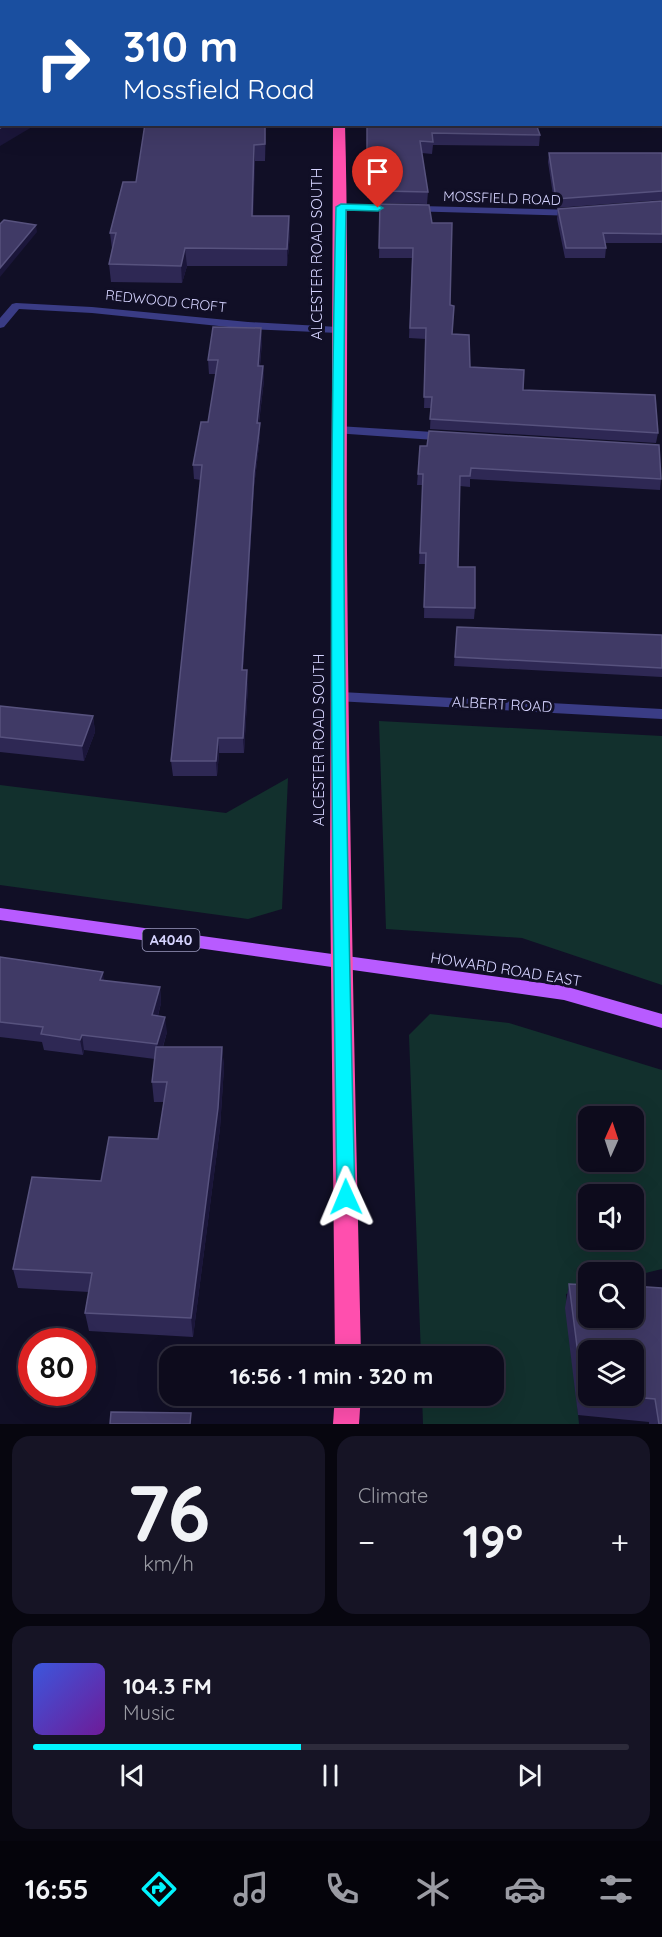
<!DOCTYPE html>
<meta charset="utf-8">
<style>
:root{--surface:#0d0b1c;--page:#161425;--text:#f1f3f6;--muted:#9a9ba3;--line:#2d2b3b;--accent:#00f4fe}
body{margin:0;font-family:Quicksand,sans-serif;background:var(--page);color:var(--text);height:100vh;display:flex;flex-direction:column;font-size:22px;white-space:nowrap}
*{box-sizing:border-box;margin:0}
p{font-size:20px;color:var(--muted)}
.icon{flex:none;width:33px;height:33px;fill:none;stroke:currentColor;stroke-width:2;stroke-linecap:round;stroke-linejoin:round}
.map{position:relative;height:1424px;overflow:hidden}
.side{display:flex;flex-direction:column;gap:12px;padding:12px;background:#07060f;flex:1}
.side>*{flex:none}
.guide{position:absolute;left:0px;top:0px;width:663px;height:126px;box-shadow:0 6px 24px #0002,0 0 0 2px var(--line);background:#1a4fa0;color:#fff;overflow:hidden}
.needle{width:39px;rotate:3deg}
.tools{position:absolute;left:578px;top:1106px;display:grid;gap:12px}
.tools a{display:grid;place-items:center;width:66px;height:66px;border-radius:12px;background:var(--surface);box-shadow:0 6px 24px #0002,0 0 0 2px var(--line);font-size:30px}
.speed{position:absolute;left:18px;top:1328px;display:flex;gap:12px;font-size:30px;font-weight:700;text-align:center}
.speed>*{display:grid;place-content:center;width:78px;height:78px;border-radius:50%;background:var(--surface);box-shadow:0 6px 24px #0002,0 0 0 2px var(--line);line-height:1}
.speed .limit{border:9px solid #d22;background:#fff;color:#111}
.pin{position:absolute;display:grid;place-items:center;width:51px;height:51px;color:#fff;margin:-62px -26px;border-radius:50% 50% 50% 0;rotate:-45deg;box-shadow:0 0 6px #0007}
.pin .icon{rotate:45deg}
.me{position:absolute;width:66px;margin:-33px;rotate:359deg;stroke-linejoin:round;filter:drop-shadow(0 0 4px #0008)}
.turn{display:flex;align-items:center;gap:21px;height:126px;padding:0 24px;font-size:27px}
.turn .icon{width:78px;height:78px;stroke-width:2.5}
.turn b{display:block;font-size:42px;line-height:51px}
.big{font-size:45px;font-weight:700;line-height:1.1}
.side .widget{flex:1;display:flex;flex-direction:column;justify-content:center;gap:9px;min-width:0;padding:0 21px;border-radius:18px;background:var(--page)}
.side .dial{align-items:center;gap:0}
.dial b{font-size:78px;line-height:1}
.song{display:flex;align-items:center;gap:18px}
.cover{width:72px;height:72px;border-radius:9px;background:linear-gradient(135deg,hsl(230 70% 55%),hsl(280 70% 35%))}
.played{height:6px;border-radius:3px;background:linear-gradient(90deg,var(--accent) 45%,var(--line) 45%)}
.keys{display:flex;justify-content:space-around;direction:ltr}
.heat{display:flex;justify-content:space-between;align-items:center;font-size:33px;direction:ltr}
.side .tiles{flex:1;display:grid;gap:12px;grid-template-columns:1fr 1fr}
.widget:last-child{grid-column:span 2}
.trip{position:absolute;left:159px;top:1346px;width:345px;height:60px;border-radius:18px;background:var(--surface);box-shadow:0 6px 24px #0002,0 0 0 2px var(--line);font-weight:700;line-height:60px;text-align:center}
.tabs{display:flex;height:96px;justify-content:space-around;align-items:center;background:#05040b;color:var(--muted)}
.tabs .icon{width:42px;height:42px}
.tabs .selected{color:var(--accent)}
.tabs b{font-size:27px;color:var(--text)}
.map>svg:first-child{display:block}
</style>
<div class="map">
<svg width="662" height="1424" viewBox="0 0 662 1424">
<rect width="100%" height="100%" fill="#110f26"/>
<!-- green -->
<g fill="#12302d" fill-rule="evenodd">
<path d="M379,721l283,15v249l-140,-47 -136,-9z"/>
<path d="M288,778l-6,131 -34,10 -248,-34v-100l226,28z"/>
<path d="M430,1014l79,9 153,47v199l-29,7v-4h-45v16l-22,6 13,130h-156l-1,-29h72v-39h-73l-12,-321zM588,1116h45v45h-45zM588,1194h45v45h-45z"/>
</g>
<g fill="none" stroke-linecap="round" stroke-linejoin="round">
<!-- street -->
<g fill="#3a3c85" fill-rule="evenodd">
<path d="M151,0h9l-10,2z"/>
<path d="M341,204l237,6 5,3 -5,3 -241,-7 -1,-2z"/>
<path d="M16,303l76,4 156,15 90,5 6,3 -6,3 -90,-4 -156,-16 -73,-4 -15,18 -4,1v-10l12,-14z"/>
<path d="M338,426l111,7 6,4 -6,4 -115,-8 -2,-3z"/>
<path d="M341,692l321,17v10l-326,-18 -2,-4 2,-4z"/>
</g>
<!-- primary -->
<path fill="#b85bff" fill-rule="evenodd" d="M0,908l564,78 98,28v14l-98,-28 -564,-80z"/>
<!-- highway -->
<g fill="#ff4fae" fill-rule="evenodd">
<rect x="327" y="0" width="10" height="2"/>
<path d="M333,124h12c4,143 1,285 2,428 2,268 8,536 14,804h-26l-5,-485z"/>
<path d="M335,1395h26l-2,29h-26z"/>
</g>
</g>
<!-- wall -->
<g fill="#2e2854" fill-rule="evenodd">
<path d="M266,124l-1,37h-10l-2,55h36l1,18 -3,32h-100l-5,17 -71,-1 -2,-18 3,-15 -2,-16 26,-51z"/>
<path d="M367,124l173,11 -1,11 -106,-1 -1,9 -10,-1 6,39 -1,12 -47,-1 1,-5h-14z"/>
<path d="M549,153h113v47l-107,8 -7,-46z"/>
<path d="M662,201v42h-57l1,5 -1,10h-40l-8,-39 1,-10z"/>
<path d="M380,204l52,19 18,82 2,29 18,33 53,23 135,43 -2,10 -226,-14 1,-21h-7l2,-69 -17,-1 3,-80h-33z"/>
<path d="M261,328l1,14 -2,24h3l1,14 -5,43h1v14l-6,50 -11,183 5,15 -4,68h-25l-2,23h-44l-2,-15 30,-281 -7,-1 -1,-14 15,-43 8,-48h-7l-1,-14z"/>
<path d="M420,446l241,33 -1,11 -190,-11v8l-10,-1 -2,81 17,41 -1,11 -50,-1 1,-54h-6l4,-79h-6z"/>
<path d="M457,627l205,8v42l-208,-11z"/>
<path d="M0,706l93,10 2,16 -11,29 -84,-9z"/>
<path d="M0,957l104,24 56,6 1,16 -3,13 9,16 -4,15h59l2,20 -4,61 -27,209 -104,-6 -4,-18 4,-21 -71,-4 -5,-19 88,-88 57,-42 6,-37h-10l-2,-20 3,-23 -71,-9 -1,5 -39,-5 -2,-8 -42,-5z"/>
<path d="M569,1284l64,33 29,107h-13v-2l-71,-7 -13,-107zM588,1350l45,45h-45z"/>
</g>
<!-- shaded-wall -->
<g fill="#1b163a">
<path d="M6,124h31l-37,22v-18z"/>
<path d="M265,124h1l-1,37z"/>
<path d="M254,145l1,16 -2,72 -1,-17z"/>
<path d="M289,216l1,18 -3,32v-17z"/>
<path d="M36,225l1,7 -37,45v-9z"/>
<path d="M185,248l2,18 -5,17 -1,-17z"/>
<path d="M261,328l1,14 -4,38v-14z"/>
<path d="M263,366l1,14 -7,57v-14z"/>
<path d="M260,423v14l-6,50 -12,198v-15l12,-197z"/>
<path d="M247,670l1,15 -4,68 -1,-15z"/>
<path d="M93,716l2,16 -11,29 -2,-15z"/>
<path d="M218,738l1,15 -2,23 -1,-15z"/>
<path d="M103,972l2,15 -5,-7z"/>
<path d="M160,987l1,16 -7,27 -2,-15z"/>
<path d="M165,1017l2,15 -8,27 -2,-15z"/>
<path d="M82,1035l2,15 -1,5 -3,-15z"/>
<path d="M222,1047l2,20 -4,61 -27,209 -2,-19z"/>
</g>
<!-- building -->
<g fill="#403a66" stroke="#57527e" stroke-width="1.5">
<path d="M58,0h20l6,2h-28z"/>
<path d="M167,0h22l7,2h-31z"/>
<path d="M251,0h49v2h-50z"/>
<path d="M370,0h292v88v-86h-292z"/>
<path d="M2,32v43l-2,-5v-37z"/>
<path d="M2,78v46h4l-6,4v-49z"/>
<path d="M145,124h120v20l-11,1 -2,71h37l-2,33 -102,-1 -4,18 -72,-2 7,-31h-6l13,-51h13z"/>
<path d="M367,124h169l4,11 -108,-2 1,9 -13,-1 8,51 -47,-1v-5h-14z"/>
<path d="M549,153h113v38l-106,8z"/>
<path d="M662,201v33l-59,-1 3,15h-40l-8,-39z"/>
<path d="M380,204l49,1 3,18h20l-2,82 4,1 -2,28 17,1 1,32 54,3 -1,20 132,5 3,38 -228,-14 2,-22h-8l2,-69h-16l3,-80h-34z"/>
<path d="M4,220l32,5 -36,43v-44z"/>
<path d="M213,327l48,1 -3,38h5l-6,57h3l-6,50 -12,197h5l-4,68h-25l-2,23h-45l31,-296h-9l8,-43h7l10,-62h-10z"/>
<path d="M429,431l230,14 2,34 -190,-11 -1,8h-10l-2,91h17v41l-51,-1 2,-54h-6l3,-79h-5l2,-28h7z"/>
<path d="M457,627l205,8v33l-207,-11z"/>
<path d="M0,706l93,10 -11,30 -82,-9z"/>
<path d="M0,957l103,15 -3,8 60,7 -8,28 13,2 -8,27 -75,-9 -2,5 -39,-6 2,-7 -43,-5z"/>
<path d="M156,1047h66l-4,61 -27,210 -106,-5 7,-40 -79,-4 19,-92 69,4 8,-44 49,2 9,-57h-15z"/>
<path d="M569,1284l19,1v32h45v-31l29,2v136h-3l-4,-25 -46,-4h24v-45h-45v43h-5z"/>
<path d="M111,1412l80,1 -1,11h-80z"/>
</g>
<!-- route -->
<path fill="#00f4fe" stroke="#009fa5" stroke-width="1.5" d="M341,204l37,1 5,3 -5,3 -32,-1c-6,329 1,658 9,987l-3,6 -6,2 -6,-2 -3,-6c-5,-330 -9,-660 -1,-990z"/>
<g text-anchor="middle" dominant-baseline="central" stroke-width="6" stroke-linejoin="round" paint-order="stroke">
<!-- far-street labels -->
<g font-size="14" fill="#d6d4ff" stroke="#110f26">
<text transform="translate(502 198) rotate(2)">MOSSFIELD ROAD</text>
<text transform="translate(166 301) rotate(6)">REDWOOD CROFT</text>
</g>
<!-- shield labels -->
<rect fill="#110f26" stroke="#9b99be" stroke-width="1.5" x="142.5" y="929" width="57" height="22" rx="4.5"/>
<g font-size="14" font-weight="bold" fill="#d6d4ff">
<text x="171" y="940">A4040</text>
</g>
<!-- street labels -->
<g font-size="15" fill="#d6d4ff" stroke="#110f26">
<text transform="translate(316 254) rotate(-90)">ALCESTER ROAD SOUTH</text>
<text transform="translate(502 704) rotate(3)">ALBERT ROAD</text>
<text transform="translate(318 740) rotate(-90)">ALCESTER ROAD SOUTH</text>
<text transform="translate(506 969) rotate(9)">HOWARD ROAD EAST</text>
</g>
</g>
</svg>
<div class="tools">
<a><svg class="needle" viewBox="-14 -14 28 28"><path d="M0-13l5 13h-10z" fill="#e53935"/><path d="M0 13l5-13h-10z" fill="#9a9ba3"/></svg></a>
<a><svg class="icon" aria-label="sound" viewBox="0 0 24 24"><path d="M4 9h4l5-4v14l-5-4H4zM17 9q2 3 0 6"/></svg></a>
<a><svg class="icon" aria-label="search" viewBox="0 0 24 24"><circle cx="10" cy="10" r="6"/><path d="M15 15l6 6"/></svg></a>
<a><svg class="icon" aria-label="layers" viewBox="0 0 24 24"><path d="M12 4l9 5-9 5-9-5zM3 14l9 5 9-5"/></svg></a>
</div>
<div class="speed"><div class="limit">80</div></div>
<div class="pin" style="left:378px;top:208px;background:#d93025"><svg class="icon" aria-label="arrive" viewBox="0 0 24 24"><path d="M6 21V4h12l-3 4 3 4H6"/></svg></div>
<svg class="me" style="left:346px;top:1197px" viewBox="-20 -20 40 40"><path d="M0-17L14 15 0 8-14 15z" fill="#00f4fe" stroke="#fff" stroke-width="4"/></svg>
<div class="trip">16:56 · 1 min · 320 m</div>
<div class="guide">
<div class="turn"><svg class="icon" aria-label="right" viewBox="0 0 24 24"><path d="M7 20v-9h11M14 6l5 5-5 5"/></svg><div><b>310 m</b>Mossfield Road</div></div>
</div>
</div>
<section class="side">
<div class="tiles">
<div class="widget dial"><b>76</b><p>km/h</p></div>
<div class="widget"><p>Climate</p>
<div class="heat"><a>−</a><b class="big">19°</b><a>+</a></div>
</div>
<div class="widget">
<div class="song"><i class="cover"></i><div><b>104.3 FM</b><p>Music</p></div></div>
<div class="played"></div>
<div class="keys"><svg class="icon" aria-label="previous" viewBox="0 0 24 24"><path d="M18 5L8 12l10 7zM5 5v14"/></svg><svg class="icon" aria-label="pause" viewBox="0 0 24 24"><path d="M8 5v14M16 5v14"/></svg><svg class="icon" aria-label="next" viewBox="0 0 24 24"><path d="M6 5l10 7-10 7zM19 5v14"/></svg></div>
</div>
</div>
</section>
<nav class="tabs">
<b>16:55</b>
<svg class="icon selected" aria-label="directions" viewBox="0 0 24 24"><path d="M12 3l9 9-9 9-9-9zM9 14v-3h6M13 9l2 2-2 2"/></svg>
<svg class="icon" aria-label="music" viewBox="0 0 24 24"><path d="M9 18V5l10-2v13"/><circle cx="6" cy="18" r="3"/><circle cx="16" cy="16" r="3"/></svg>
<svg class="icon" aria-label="phone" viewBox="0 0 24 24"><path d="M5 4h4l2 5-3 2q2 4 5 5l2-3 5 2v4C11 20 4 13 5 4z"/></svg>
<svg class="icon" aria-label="climate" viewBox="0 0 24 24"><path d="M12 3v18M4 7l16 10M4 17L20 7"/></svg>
<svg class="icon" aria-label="car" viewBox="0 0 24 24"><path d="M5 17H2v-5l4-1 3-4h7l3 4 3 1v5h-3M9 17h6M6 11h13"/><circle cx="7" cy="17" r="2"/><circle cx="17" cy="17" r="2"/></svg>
<svg class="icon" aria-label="filters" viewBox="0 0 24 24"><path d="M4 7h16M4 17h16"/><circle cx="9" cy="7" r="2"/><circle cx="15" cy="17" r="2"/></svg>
</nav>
